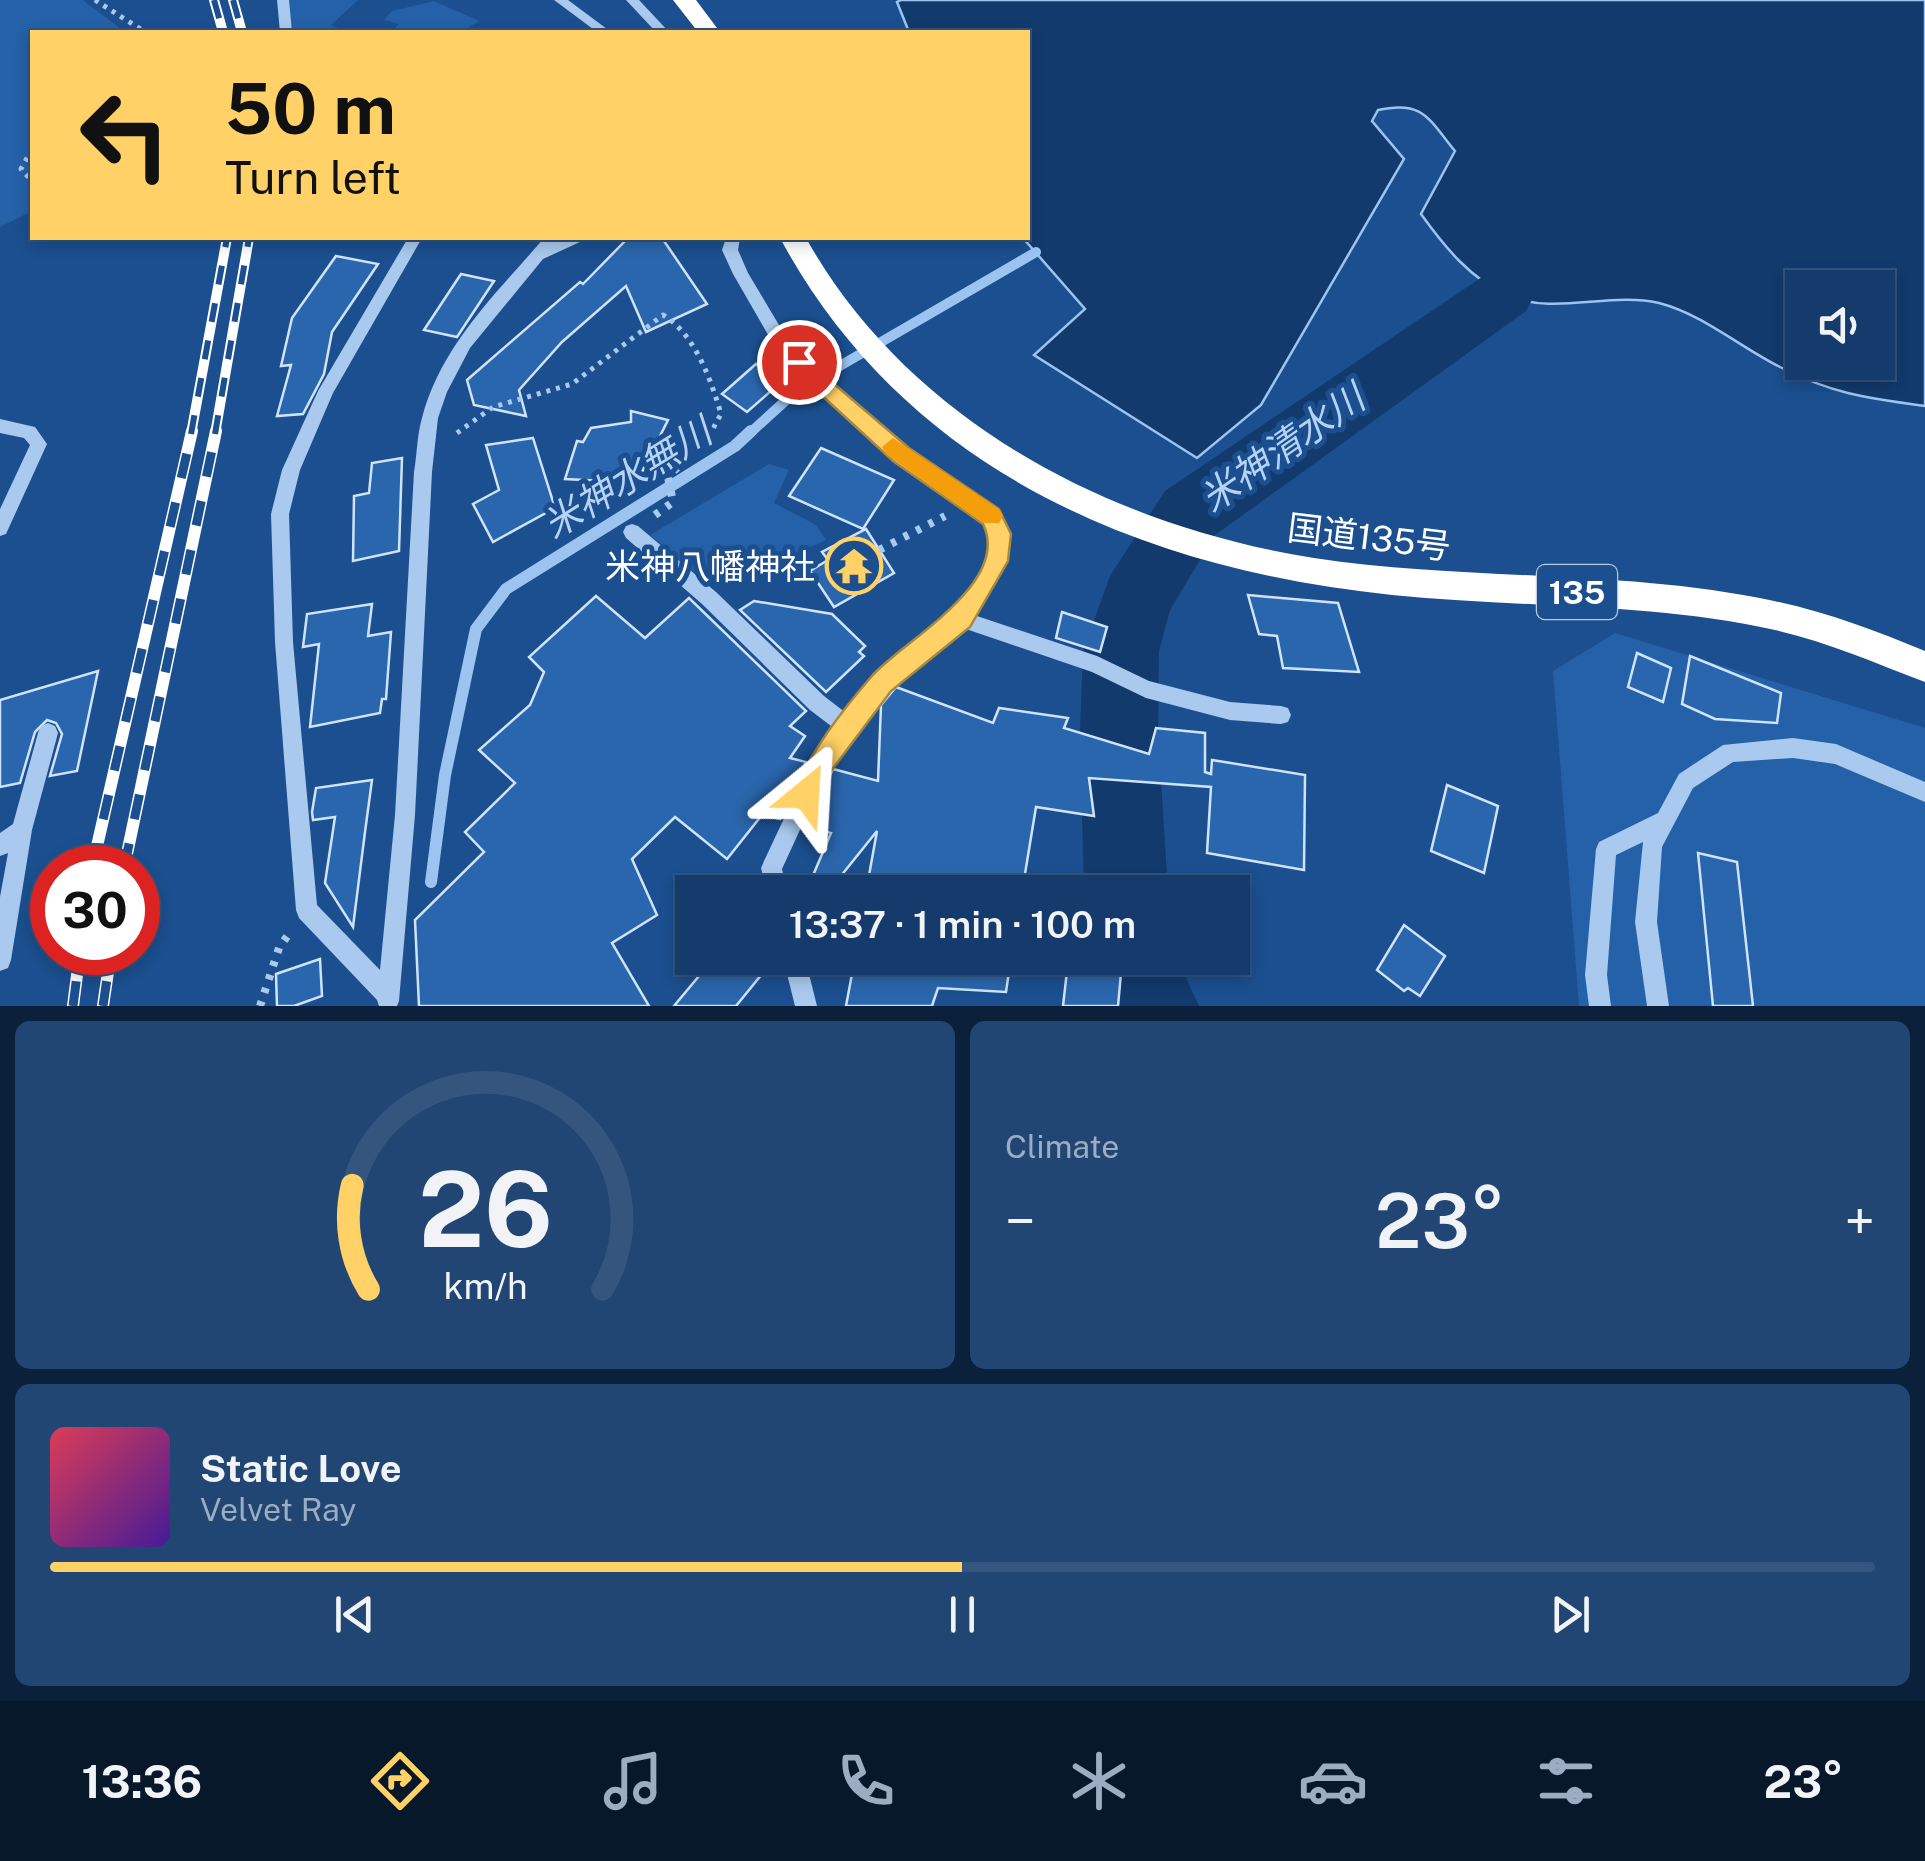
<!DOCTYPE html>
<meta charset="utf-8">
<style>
:root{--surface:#143b6b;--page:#214673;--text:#f1f3f6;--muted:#9dadc1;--line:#33557e;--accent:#ffd166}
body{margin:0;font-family:"Public Sans","Noto Sans JP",sans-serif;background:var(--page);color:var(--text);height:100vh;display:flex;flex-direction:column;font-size:38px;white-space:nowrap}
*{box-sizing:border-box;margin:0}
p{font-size:32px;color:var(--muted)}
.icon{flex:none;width:55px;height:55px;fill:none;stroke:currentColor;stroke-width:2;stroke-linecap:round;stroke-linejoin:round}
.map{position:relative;height:1006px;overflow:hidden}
.details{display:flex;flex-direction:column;gap:15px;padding:15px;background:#0b203b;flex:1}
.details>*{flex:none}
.guide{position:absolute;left:30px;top:30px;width:1000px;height:210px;border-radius:0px;box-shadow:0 5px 15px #0003,0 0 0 2px var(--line);background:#ffd166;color:#111;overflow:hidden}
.buttons{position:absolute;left:1785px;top:270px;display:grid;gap:20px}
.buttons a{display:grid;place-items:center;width:110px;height:110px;border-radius:0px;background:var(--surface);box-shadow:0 5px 15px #0003,0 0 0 2px var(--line);font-size:50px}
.speed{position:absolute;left:30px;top:845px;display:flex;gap:20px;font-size:50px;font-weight:700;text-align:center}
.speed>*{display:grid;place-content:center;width:130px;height:130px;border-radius:50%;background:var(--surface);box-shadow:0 5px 15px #0003,0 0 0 2px var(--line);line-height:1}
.speed .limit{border:15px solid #d22;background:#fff;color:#111}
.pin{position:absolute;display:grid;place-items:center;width:85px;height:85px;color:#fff;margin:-42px;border:5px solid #fff;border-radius:50%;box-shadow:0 2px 10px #0007}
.me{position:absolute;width:110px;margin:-55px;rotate:27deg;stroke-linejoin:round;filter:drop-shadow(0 0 8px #0008)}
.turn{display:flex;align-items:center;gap:35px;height:210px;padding:0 30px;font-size:45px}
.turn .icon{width:130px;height:130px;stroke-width:2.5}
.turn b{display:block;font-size:70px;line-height:85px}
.big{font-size:75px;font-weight:600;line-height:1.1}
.details .card{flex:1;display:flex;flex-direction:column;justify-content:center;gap:15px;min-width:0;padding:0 35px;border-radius:15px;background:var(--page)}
.details .dial{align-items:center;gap:0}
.dial svg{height:260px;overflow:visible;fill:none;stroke:var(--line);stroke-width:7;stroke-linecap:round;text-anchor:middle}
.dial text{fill:var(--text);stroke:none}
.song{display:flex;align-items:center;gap:30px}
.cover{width:120px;height:120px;border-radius:15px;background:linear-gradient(135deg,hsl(350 70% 55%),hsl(260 70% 35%))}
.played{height:10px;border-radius:5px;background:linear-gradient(90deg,var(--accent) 50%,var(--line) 50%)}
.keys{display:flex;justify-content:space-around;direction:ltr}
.heat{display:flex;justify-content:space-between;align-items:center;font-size:55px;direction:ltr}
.details .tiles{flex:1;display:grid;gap:15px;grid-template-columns:1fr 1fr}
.card:last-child{grid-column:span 2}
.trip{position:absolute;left:675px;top:875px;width:575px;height:100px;border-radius:0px;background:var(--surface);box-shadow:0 5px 15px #0003,0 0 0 2px var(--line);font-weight:600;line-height:100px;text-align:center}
.tabs{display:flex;height:160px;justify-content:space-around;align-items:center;background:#08182b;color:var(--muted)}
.tabs .icon{width:70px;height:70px}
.tabs .on{color:var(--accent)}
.tabs b{font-size:45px;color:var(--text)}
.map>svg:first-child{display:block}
</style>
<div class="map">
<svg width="1925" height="1006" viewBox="0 0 1925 1006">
<rect width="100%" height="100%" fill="#1b4f8f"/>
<!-- green -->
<g fill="#2461a8">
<path d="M0,0h83l42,32h-93v179l-32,16z"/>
<path d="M279,0h79l-27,25 12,5 -3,2h-61z"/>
<path d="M434,1l45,20 -18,11h-70l8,-8 -15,-4 8,-9z"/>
<path d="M769,464l20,6 -15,33 42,22 10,15c-39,20 -80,26 -121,41l-55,-46z"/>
<path d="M1615,633l310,95v278h-346l-26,-335z"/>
</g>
<!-- water -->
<path fill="#123a6d" stroke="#9cc4f0" stroke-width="2.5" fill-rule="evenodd" d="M901,0h1024v406c-59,-8 -92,-12 -145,-39 -40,-20 -78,-53 -121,-64 -50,-11 -104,12 -150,-7 -38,-16 -65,-50 -88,-82l34,-63c-27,-33 -32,-51 -77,-41l-6,11 32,38 -143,246 -64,53 -163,-103 51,-46 -62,-71h5v-206h-119l-12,-30zM1802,288h76v74h-76z"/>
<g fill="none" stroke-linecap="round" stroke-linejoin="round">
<!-- stream-far1 -->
<path stroke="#9cc4f0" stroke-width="10" d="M749,434l46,-42 241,-140"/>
<!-- stream -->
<path stroke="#9cc4f0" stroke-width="12" d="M431,882l14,-107 31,-146 30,-40 229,-143 16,-15"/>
<!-- river -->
<g fill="#123a6d" fill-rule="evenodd">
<path d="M1504,270l22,7 9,17 -9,17 -311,224 -45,75 -11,41 -1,81 10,160h-84l-4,-160 3,-81 27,-75 55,-85 317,-214z"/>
<path d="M1087,958h90l22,48h-91z"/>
</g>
</g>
<!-- building -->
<g fill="#2a66ad" stroke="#cfe3fa" stroke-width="2.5">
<path d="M628,238h34l45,66 -61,28 -20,-46 -64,56 -43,48 7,26 -52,-11 -7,-25 113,-98 3,2z"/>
<path d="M336,256l42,8 -46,68 -8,42 -21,40 -26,2 14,-51 -10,1 11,-48z"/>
<path d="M461,274l33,7 -37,56 -33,-7z"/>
<path d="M756,364l24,19 -33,29 -25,-18z"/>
<path d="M631,411l37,9 -39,78 1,-34 -5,18 -60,-3 12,-38 6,1 8,-14 40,-6z"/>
<path d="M533,438l22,70 -62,34 -20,-38 26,-14 -13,-45z"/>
<path d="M821,448l73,32 -31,49 -74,-33z"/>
<path d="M402,458l-3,93 -46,10 1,-65 15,-3 3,-30z"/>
<path d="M866,529l28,44 -60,34 -24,-36 18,-11 -6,-8z"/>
<path d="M1248,595l90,8 21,69 -76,-4 -6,-32 -18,-2z"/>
<path d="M596,596l49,42 44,-40 117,113 -16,15 15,10 -15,22 16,4 -26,57 -18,-4 -35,44 -52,-42 -43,42 25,56 -45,28 37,63h-230l-4,-86 69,-68 -19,-20 50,-49 -36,-33 51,-45 14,-33 -15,-15z"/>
<path d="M754,601l78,13 33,32 -6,6 5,4 -38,36 -86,-82z"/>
<path d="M372,604l-4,32 23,-4 -5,67h-4l-2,14 -70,14 9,-83 -16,3 4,-33z"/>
<path d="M1062,612l45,15 -7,25 -44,-14z"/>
<path d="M1637,653l34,15 -8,34 -35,-15z"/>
<path d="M1690,656l91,37 -4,30 -62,-4 -33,-15z"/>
<path d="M98,671l-21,100 -27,5 12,-42 -6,-11 -9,-3 -12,12 -15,51 -20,4v-87z"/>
<path d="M896,687l97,36 6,-15 69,10 -4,10 85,26 7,-26 49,5v39l6,2 1,-14 93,15 -1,95 -97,-17 4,-66 -122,-9 5,38 -58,-9 -14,85h-156l11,-61 -49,61h-22l25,-59 -25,-7 27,-57 45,12 3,-76z"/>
<path d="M372,780l-7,52 -12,95 -28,-44 10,-66 -22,3 -1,-8 4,-24z"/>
<path d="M1447,785l51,21 -14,67 -53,-22z"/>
<path d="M1698,853l39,9 16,144h-40z"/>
<path d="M1404,925l41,31 -25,40 -12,-8 -4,3 -27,-21z"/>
<path d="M714,958h61l-39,48h-62z"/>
<path d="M855,958h156l-5,34 -68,-4 -6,18h-86z"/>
<path d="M320,959l2,37 -28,10h-17l-1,-32z"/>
<path d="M1068,962l53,11 -3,33h-55z"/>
</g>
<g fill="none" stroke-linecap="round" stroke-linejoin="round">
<!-- path-far1 -->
<g stroke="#a9c9ee" stroke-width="5" stroke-dasharray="4 6" stroke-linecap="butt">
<path d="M95,0l50,32"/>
<path d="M32,149l-11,20 11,12"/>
<path d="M457,433l36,-26 79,-23 91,-69c32,19 48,65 58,99l-11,20"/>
</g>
<!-- path -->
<g stroke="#a9c9ee" stroke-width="8" stroke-dasharray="5 9" stroke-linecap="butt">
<path d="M655,515l18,-13 -5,-25 44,-46"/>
<path d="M879,550l66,-34"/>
<path d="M260,1006l19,-58 9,-13"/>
</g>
<!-- minor -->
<g fill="#a9c9ee" fill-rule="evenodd">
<path d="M277,0h12l3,32h-12z"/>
<path d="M554,0h14l43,32h-14z"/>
<path d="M626,0h13l30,32h-13z"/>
<path d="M408,238h14l-89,155 -33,77 -11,44 4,128 24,263 63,65 15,-155 19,-343c3,-18 3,-37 8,-54 19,-73 75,-125 122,-180h38l-2,4 -37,17 -73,89 -23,44 -9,26 -6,54 -17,343 -16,186 -2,5h-18l-2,-6 -78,-82 -3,-8 -21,-268 -4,-128 11,-44 36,-79z"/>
<path d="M726,238h14l-2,12 10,23 31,52 26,32 102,92 90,63 12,22 -4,27 -31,54 123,41 52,25 81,21 51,4 7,2 3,7 -3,7 -7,2 -51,-4 -84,-22 -54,-26 -129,-44 -74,60 -63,85 -44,96 5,23h-20l-6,-24 3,-7 48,-102 23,-30 -25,-19 -108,-106 -76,-66 -3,-6 3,-6 6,-2 6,2 78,66 108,104 22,17 29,-37 79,-63 33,-54 4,-25 -6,-12 -90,-63 -102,-92 -26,-34 -34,-59 -11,-24z"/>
<path d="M0,419l35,8 12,17 -41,90 -6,2v-27l30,-64 -6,-7 -24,-5z"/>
<path d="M48,723l7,3 3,7 -26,97 -21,130 -3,8 -8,3v-74l8,-44 -8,3v-23l13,-9 25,-91 3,-7z"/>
<path d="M1793,738l43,6 89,38v20l-90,-38 -42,-6 -60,4 -40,26 -31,59 -5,75 12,84h-22l-12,-84 8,-80 -27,13 -9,120 4,31h-22l-4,-31 11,-126 3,-7 59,-29 21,-39 44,-29z"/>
<path d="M783,958h22l12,48h-22z"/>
</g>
<!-- highway -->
<g fill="#fff" fill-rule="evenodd">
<path d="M673,0h23l24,32h-22z"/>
<path d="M780,238h26c102,183 305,288 508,320 152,23 309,11 460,43 53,11 102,30 151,50v31c-50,-19 -97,-40 -150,-52 -125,-28 -255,-22 -383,-35 -252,-26 -487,-125 -612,-357z"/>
</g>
<!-- rail-far1 casing -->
<g stroke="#fff" stroke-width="10">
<g id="rail-far1">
<path d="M214,0l9,32"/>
<path d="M233,0l9,32"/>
<path d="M191,434l36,-196"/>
<path d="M215,434l34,-196"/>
</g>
</g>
<!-- rail casing -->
<g stroke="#fff" stroke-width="12">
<g id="rail">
<path d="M92,868l100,-437"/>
<path d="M124,868l92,-437"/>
<path d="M73,1006l7,-54"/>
<path d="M103,1006l8,-54"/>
</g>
</g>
<!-- rail-far1 -->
<use href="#rail-far1" stroke="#1b4f8f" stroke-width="6" stroke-dasharray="19" stroke-linecap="butt"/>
<!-- rail -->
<use href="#rail" stroke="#1b4f8f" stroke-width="9" stroke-dasharray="25" stroke-linecap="butt"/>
</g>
<!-- route -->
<path fill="#ffd166" stroke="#a68842" stroke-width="2.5" d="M799,354l110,94 90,61 12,25 -3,27 -38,66 -79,64 -63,84 -12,29 -10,3 -9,-3 -4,-10c18,-43 47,-81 78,-117 30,-35 141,-93 112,-153l-90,-63 -101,-93 -3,-6 3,-6z"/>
<!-- slow -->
<path fill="#f59e0b" d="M893,438l106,71 4,7 -4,7h-16l-97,-69 -4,-7z"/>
<!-- icons -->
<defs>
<g id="temple-ring" transform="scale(2.875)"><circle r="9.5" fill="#1b4f8f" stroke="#ffd166" stroke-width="1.5"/><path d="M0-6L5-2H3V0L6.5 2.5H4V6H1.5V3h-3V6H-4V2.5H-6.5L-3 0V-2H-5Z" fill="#ffd166"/></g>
</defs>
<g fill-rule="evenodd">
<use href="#temple-ring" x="854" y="566"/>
</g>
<g text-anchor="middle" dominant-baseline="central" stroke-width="10" stroke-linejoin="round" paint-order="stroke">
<!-- shield labels -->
<rect fill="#1b4f8f" stroke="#bbcadd" stroke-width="2.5" x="1537" y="565" width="80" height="54" rx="8"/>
<g font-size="32" font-weight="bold" fill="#fff">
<text x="1577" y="592">135</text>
</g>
<!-- street labels -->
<g font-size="35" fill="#fff" stroke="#1b4f8f">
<text transform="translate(1369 537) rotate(7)">国道135号</text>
</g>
<!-- poi labels -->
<g font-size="35" fill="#fff" stroke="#1b4f8f" text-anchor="end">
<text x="815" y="566">米神八幡神社</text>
</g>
<!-- water labels -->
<g font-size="38" font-style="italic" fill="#b5d3f5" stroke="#1b4f8f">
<text transform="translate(1282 448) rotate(-35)">米神清水川</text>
<text transform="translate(627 478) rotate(-32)">米神水無川</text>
</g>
</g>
</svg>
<div class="buttons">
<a><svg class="icon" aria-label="sound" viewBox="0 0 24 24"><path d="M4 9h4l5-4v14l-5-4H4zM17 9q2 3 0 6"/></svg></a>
</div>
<div class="speed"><div class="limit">30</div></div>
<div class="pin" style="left:799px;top:362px;background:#d93025"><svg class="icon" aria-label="arrive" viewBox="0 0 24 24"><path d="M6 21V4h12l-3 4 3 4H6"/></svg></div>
<svg class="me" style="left:806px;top:794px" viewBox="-20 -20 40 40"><path d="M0-17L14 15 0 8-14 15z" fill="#ffd166" stroke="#fff" stroke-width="4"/></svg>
<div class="trip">13:37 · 1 min · 100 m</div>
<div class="guide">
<div class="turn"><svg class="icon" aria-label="left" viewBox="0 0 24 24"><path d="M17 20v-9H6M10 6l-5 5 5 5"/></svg><div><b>50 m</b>Turn left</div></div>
</div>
</div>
<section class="details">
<div class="tiles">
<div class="card dial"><svg viewBox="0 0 100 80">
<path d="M14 69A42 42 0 1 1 86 69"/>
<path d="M14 69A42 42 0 0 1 9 37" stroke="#ffd166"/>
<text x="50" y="56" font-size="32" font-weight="700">26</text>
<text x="50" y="72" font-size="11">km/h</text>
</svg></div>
<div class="card"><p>Climate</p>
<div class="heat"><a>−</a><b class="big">23°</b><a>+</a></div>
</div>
<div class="card">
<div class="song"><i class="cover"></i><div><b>Static Love</b><p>Velvet Ray</p></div></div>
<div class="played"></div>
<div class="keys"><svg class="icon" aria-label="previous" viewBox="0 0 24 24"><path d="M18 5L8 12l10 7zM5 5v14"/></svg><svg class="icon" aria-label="pause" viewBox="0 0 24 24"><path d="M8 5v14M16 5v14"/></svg><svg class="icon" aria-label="next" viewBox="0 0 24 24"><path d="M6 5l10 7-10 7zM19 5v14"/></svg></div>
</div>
</div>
</section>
<nav class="tabs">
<b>13:36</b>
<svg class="icon on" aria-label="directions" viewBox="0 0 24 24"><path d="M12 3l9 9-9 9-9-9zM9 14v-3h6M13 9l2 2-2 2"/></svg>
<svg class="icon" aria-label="music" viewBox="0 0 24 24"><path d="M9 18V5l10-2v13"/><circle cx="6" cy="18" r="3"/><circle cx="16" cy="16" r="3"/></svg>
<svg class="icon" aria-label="phone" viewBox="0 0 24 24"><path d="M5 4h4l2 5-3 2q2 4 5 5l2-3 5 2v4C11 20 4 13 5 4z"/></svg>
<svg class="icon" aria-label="climate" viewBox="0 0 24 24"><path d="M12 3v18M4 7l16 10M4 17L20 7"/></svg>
<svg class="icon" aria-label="car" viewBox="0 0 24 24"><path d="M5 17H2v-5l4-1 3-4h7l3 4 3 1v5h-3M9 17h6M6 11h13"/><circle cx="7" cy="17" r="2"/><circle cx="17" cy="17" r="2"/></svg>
<svg class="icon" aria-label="filters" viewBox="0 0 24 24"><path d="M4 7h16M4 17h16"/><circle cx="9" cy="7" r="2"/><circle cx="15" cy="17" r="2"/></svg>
<b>23°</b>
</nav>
